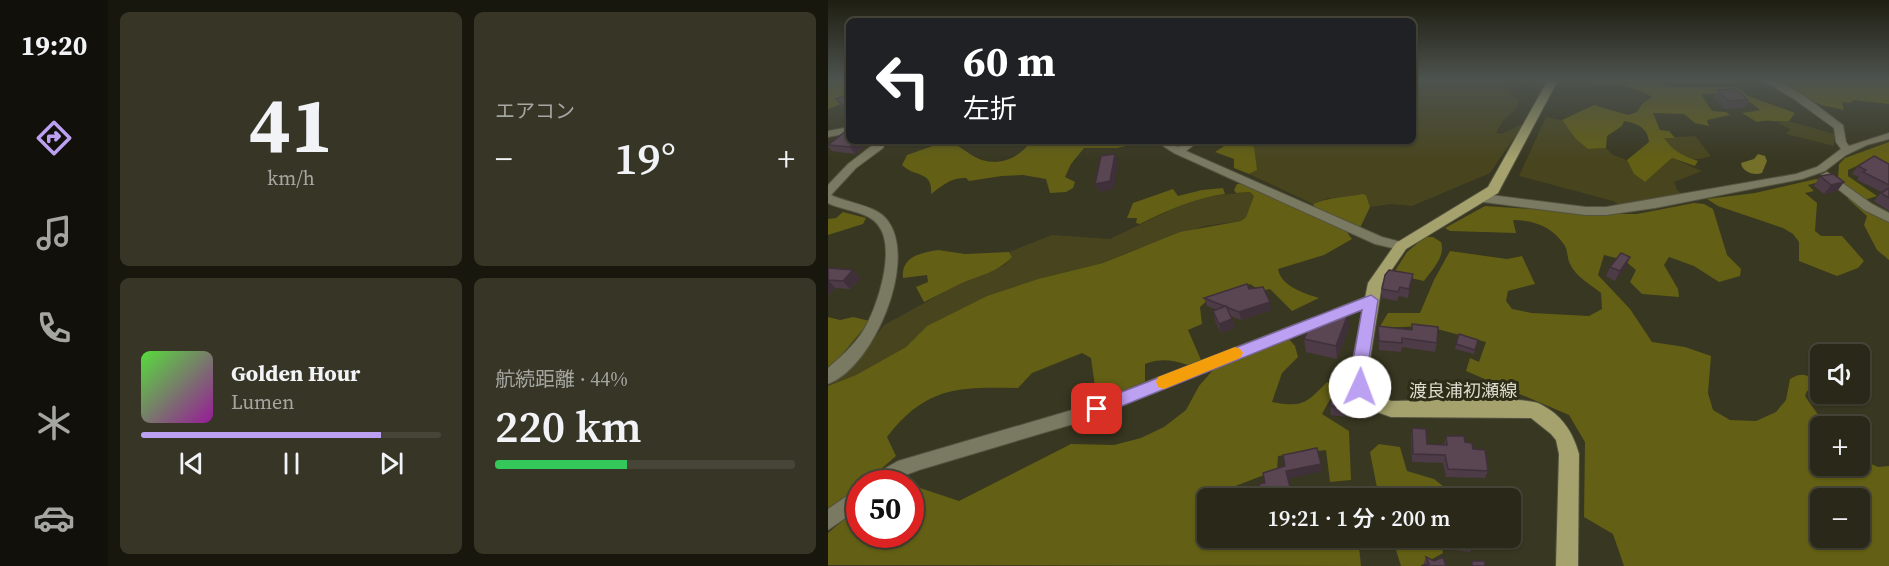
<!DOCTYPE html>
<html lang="ja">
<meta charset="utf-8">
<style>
:root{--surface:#2a2919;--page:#363526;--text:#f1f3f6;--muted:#a5a6a2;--line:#464538;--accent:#bca0f2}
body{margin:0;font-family:"Source Serif 4","Noto Sans JP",serif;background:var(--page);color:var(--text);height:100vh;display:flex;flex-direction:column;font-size:22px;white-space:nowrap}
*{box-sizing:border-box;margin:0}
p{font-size:20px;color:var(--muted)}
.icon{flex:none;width:33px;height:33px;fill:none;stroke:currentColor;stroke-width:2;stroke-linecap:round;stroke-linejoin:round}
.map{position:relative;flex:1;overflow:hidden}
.drawer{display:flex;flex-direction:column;gap:12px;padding:12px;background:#17170e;width:720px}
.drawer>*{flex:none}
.hud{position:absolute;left:18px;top:18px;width:570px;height:126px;border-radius:9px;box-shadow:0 2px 4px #0004,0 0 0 2px var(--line);background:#202124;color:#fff;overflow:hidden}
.tools{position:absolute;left:982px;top:344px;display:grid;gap:12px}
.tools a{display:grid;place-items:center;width:60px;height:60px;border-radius:9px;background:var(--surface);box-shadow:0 2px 4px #0004,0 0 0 2px var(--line);font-size:30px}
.speed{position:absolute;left:18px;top:470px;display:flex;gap:12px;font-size:30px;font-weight:700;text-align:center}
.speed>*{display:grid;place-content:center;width:78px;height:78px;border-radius:50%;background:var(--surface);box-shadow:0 2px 4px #0004,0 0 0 2px var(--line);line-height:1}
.speed .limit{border:9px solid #d22;background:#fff;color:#111}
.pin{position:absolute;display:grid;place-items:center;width:51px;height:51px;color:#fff;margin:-26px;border-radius:12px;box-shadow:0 3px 9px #0006}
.me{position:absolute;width:66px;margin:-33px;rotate:2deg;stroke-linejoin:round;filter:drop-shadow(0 0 4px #0008)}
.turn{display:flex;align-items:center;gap:21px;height:126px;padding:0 18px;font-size:27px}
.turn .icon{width:78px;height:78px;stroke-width:2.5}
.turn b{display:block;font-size:42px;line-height:51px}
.big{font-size:45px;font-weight:600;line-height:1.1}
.drawer .widget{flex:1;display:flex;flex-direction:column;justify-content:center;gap:9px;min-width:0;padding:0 21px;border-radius:9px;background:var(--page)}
.drawer .dial{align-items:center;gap:0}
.dial b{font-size:78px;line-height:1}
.song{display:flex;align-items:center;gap:18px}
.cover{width:72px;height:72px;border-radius:9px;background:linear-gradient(135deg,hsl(110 70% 55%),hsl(300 70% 35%))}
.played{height:6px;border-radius:3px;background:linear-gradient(90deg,var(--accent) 80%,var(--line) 80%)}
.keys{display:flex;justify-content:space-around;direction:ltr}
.heat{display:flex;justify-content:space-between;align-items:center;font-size:33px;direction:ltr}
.charge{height:9px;border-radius:4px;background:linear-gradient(90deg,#34c759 44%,var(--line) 0)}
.drawer .tiles{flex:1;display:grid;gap:12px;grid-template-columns:repeat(2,1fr)}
.trip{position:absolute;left:369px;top:488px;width:324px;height:60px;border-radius:9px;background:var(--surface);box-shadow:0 2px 4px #0004,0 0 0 2px var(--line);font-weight:600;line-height:60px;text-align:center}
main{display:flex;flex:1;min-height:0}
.tabs{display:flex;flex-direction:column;width:108px;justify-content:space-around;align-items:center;background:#11100a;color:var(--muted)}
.tabs .icon{width:42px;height:42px}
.tabs .current{color:var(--accent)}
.tabs b{font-size:27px;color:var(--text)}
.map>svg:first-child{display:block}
</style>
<main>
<nav class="tabs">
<b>19:20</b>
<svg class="icon current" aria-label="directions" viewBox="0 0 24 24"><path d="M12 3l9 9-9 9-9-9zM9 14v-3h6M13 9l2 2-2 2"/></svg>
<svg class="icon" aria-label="music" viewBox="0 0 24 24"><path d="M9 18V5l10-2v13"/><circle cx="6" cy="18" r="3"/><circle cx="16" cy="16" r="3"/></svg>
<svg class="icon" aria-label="phone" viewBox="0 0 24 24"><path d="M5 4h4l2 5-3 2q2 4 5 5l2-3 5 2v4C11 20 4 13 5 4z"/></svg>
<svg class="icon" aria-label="climate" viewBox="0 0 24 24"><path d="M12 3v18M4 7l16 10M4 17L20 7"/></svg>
<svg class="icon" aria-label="car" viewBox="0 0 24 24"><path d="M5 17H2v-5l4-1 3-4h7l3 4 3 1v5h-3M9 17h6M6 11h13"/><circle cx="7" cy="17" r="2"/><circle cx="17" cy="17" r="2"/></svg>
</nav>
<section class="drawer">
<div class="tiles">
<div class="widget dial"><b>41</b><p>km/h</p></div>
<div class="widget"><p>エアコン</p>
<div class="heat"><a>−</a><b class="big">19°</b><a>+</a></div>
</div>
<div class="widget">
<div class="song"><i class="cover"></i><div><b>Golden Hour</b><p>Lumen</p></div></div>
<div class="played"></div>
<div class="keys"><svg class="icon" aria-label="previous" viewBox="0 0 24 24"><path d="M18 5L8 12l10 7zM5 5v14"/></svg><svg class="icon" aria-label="pause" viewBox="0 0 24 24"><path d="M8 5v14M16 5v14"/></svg><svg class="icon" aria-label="next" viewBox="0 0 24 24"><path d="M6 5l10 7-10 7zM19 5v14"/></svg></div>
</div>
<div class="widget"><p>航続距離 · 44%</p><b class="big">220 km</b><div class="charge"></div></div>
</div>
</section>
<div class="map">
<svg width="1061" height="566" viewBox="0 0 1061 566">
<rect width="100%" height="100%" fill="#383721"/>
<!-- green -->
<g fill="#48451e">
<path d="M600,80h75l6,14 9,6 -2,9 -13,12 -7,12 6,1 22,-11 -34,50 -78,33 -21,-2 -21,3 -4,-12 -4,-1 -24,5 -10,-1 -15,6 -64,-30 8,-4 -14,-29h170v-54l10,-2z"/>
<path d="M718,117l16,3 26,29 18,-1 7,7 14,5 7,14 11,8 27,-24 30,13 -28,11 3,8 5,4 -63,11 -6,-4 -94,-25z"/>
<path d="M961,121l45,13v12l-48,-12 4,-5 -12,-6z"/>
<path d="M867,136l16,20c-21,8 -34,0 -48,-18z"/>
<path d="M422,192l4,4 -8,21 -5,4 -37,5 -70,24 -31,13 -65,16 -51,17 -60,30 -21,21 -50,28 -28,11 30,-24 26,-37 79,-43 42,-17 7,-8 -3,-5 43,-17 58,4 73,-35 20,-7z"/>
</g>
<!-- forest -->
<g fill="#635f14" fill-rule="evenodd">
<path d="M0,80h21v21l-21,8z"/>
<path d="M767,80h39l40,7h63l11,9 47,17 -6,8c-12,2 -20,-2 -32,1l-15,-9 18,-3 -10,-8 -6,1 -12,-10 -31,1 11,17 14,1 4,3 -23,5 2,6 -14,-3 -11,-9 -31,-1 7,17 9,1 6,7h-11c9,13 19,18 34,23l-3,5 -23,-8 -27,24 -11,-8 -7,-14 22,-18c-1,-14 -12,-19 -25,-21l-2,5 -15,10 -1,12 -18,1 -12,-10 -14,-19 32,-15 34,10 9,-3 5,-8 10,-7c-11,-7 -23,-11 -36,-12 -11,-1 -18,4 -28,-2z"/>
<path d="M943,80h118v24l-36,-4 -3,3 -8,-1 2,8 -23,-5z"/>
<path d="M112,141c18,0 27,14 42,19 20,6 38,-3 49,-19h98l-3,5 -9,2h-33l-13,16 -6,13 10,5 -2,6 -7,4 -16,1 -4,-14 -23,-4 -21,1 -33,5 -3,-3c-15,-1 -24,8 -35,16 2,-24 -16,-16 -29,-29l5,-10 34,-12z"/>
<path d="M404,141h11l11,6 3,23 -8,4 -15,-6v-9l-19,-7z"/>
<path d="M1061,142v30l-21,-11 -20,9v6l29,20 -12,4 -21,-15 -6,-7 1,-14 6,-6z"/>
<path d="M988,179l7,2 -15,4 6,6 -9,2 12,10 -2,28 6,5h21l22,25 -6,7 -21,8 -38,-15v-19l-6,-8 -10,-6 -65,-22 -11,-7 48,-6z"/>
<path d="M409,184h6l103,47 6,8 -28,16 -46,14c3,17 25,24 41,29l-27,13 -22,-22 -9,2 -11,-7 -37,11 -13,12 2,17 -14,6 13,30 -13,5c-16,-5 -27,-7 -43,-1v19l-48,18 -6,-43 -9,-5 -50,20 -14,15c-59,-1 -92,-2 -131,49l9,19 -31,27h-5l-1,4 -31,21v-122l28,-11 50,-28 21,-21 60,-30 51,-17 65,-16 77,-31 61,-11 5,-4 8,-21 -4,-4 -14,1 -2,-3z"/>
<path d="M395,188l2,6c-31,4 -57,16 -85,30l-4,-1 1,-5h-10l6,-15 40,-14 5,7 24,-6z"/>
<path d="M534,194l4,1 4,12 -10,21 -45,-20 -2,-4c16,-7 31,-6 49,-10z"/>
<path d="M1024,198l37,23v39l-12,-10 -13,-25 3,-9 -19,-17z"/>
<path d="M866,203l10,1 9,5 14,46 14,14 -1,7 -21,6 -25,-16 -25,-9 -5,8 14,24 1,8 -37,-3 -12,-12 6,-12 -12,-10 -20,-5 -6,20 32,34 22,33 33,5 26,9 -3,37 5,17 17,10 26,1 20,-9 10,-12 4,-21c14,-9 22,-3 31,10l-14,2 -2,5 21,30h-5v39h39v-6l18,8 11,-1v100h-265l-11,-32 -29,-17 1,-75 -16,-27 -103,-44 4,-13 9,4 7,-20 -60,-16 -47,2 9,-15h32l14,-33 16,-29 57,8 15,-3 13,28 -27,7 -2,10 6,8 20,4 57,3 13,-7 -1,-16c-11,-9 -25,-16 -31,-29 -3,-6 -2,-12 -5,-18 -12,-19 -31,-26 -52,-26l3,13 -66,-2 -5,-3 40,-22 119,8h33zM993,498h39v39h-39z"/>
<path d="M15,212l23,6 -3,6 -35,11v-16l8,-1z"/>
<path d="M597,237h8l8,5c5,14 -9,28 -17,39l-31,-7 14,-22z"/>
<path d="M110,250l27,4 44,-2 3,5c-14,15 -32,18 -50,26 -13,6 -25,13 -38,19l-8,-15 12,-5 -1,-7 -24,3c-2,-22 18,-25 35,-28z"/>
<path d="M0,317l12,3 13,-3 17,4 -31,37 -11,9z"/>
<path d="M460,338l7,8 3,11 -16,16 -10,29c30,6 35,1 55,-20l11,3 -16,29 27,17 2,49 -21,2 -4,-32 -48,6 -1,14 -52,20 1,8h-18v39h150l3,29 -533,-1v-32l31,-26 1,27h50l1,-49 48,16 112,-57 43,1 27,-7 23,-11 22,-17 13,-24 14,-16z"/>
<path d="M551,444l21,3 7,24 27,8 24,19h-79l-9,-46z"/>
<path d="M564,537h48l3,16 -23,13h-19z"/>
</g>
<!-- water -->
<path fill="#747029" d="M930,154l7,2 2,5 -5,12c-8,3 -20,-1 -21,-10l13,-4z"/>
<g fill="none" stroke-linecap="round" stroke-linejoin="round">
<!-- minor casing -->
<g stroke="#545340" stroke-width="2">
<g id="minor">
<path d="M934,80c29,0 58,29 81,45l3,17 3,4 40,-13v6l-22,6 -21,10 -21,16 -23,8 -147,29 -49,7h-20l-103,-13 -6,-4 6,-4 103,13h20l190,-33 21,-7 24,-18 -5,-7 -2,-14 -40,-29z"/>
<path d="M21,127v6l-21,4v-6z"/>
<path d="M48,141h10l-3,7 -27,20 -25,27c16,8 46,10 57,26 30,41 -15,147 -60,163v-16c13,-11 26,-23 35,-37 14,-22 34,-83 15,-106 -10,-14 -35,-14 -50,-22v-18l20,-21 26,-20z"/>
<path d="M327,141h13l10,6 9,-6h12l-13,10 196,86 23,6 2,3 -6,4 -26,-6 -201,-91z"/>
<path d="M999,172l45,32 17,9v9l-25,-12 -41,-33 -2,-2z"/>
<path d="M543,295l5,1 2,4 -2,4 -296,118 -161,48 -16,6 -11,7h-25l3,-6 28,-16 181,-53z"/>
<path d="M32,487v21l-32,22v-21z"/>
</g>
</g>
<!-- major casing -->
<g stroke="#545340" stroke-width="2">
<path id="major" d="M720,80h10l-60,113 -92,56 -24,35 -15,94 4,11 20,12c27,0 131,-6 149,3 22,11 33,28 39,50l-1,112h-22l3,-112 -3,-14 -5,-6 -20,-16 -140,-1 -17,-6 -15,-12 -10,-21 19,-95 28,-40 92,-56z"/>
</g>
<!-- minor -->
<use href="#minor" fill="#7a7961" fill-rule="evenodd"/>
<!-- major -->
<use href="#major" fill="#a5a26e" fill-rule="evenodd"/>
</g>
<!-- wall -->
<g fill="#4d3b47">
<path d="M889,90l31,10 -4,8 -19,1 -11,-11z"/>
<path d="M21,94v18l-9,-7 -4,-6z"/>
<path d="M21,141h22l-16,13 -23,-3 -4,-5v-2z"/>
<path d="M1061,164v47l-15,-10 8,-9 -25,-12 2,-3 -7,-3 6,-8z"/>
<path d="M992,176l24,6 -7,9 -13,3 -10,-8z"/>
<path d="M782,267h16l-11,14 -9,-5z"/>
<path d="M0,268l33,10 -11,11 -15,-1 -7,7z"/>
<path d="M584,283l-4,15 -9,-2 -2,5 -15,-3v-9z"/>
<path d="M421,289l22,21 -30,10 -10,-4 4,12 -14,5 -6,-13 -2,-9 4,-1 -10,-4 -3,-8z"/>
<path d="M550,326l59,17 -2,9 -33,-5 -1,5 -22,-2z"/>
<path d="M521,328l-12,31 -31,-7 -2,-13z"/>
<path d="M650,340l-4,14 -19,-5 1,-5z"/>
<path d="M506,386l19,6 -1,9 -4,-1 -3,17 -14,-2 -1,-9z"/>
<path d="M584,428l15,16 17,1 2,-9 19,6 8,7 15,22 -3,7 -39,-1 -3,-14 -31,-1 -1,-25z"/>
<path d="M620,537h24l1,8 -3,7 -16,-2v-8h-6z"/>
<path d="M598,557l8,4 -9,4 -1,-2z"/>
</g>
<!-- shaded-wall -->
<g fill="#3f303a">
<path d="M30,141h13l-16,13 -5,-7z"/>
<path d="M287,154l3,9 -4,26 -15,3 -4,-8z"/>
<path d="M1016,182l-7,9 -13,3 7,-9z"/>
<path d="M802,257l-4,10 -11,14 5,-10z"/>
<path d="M25,270l8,8 -11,11 -7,-8z"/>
<path d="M585,274l-1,9 -4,15 1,-9z"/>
<path d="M0,280l7,8 -7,7z"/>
<path d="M442,302l1,8 -30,10 -2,-8z"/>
<path d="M520,314l1,14 -12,31 -1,-13z"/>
<path d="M404,319l3,9 -14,5 -2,-9z"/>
<path d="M525,383v9l-1,9 -1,-9z"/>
<path d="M519,391l1,9 -3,17 -1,-9z"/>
<path d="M493,464l1,7 -34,8 -2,-8z"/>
<path d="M463,491l1,7h-4l-1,-6z"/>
</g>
<!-- building -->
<g fill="#5a4553" stroke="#3f303a" stroke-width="1.5">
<path d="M908,89l12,11 -19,1 -12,-11z"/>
<path d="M21,94v12l-3,1 -10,-8z"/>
<path d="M18,131h3v10h9l-8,6 -22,-2z"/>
<path d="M287,154l-5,27 -15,3 6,-28z"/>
<path d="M1046,156l15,8v21l-26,-13 3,-2 -8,-4z"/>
<path d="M1005,174l11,8 -13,3 -11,-9z"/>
<path d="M1061,188v10l-8,-5z"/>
<path d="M793,253l9,4 -10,14 -10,-4z"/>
<path d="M0,268l25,2 -10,11 -15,-1z"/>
<path d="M561,270l24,4 -4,15 -9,-2 -2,5 -16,-3 3,-14z"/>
<path d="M419,284l2,5 14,-2 7,15 -31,10 -35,-14z"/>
<path d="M398,306l6,13 -13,5 -6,-13z"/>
<path d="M503,310l17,4 -12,32 -32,-7 10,-22z"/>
<path d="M584,324l26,3 -1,16 -35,-5v5l-23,-2 -1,-15 34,4z"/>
<path d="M631,334l19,6 -3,10 -19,-6z"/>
<path d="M516,377l7,1 2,5 -2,9 -4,-1 -3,17 -14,-2 4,-20 8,1z"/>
<path d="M584,428l14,1 1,15 20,1 -1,-9h18l1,6 7,1 1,6 12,1 3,21 -40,-2 -3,-14 -32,-1z"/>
<path d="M489,448l4,16 -35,7 5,20 -4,1v4l-6,2h-48l-1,-4 28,-6 -1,-4 6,-1 -2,-10 22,-7 -2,-11z"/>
<path d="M628,537h16l1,8 -17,-2z"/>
<path d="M598,557l8,4 9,-4 3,9h-23l6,-2z"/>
<rect x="644" y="561" width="13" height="5"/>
</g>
<!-- sky -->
<linearGradient id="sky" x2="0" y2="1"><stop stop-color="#1f1e12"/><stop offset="0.5" stop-color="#4d534e"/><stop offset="1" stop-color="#4d534e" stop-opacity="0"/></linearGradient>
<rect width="1061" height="160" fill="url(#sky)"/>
<!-- route -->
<path fill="#bca0f2" stroke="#7a689d" stroke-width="1.5" d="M543,295l7,5 -12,78 2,9 -2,5 -6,2 -5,-2 -5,-14 12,-68 -265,106 -6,-2 -2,-5 2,-5z"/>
<!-- slow -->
<path fill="#f59e0b" d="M407,347l5,2 3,4 -3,5 -76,31 -6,-2 -2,-5 2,-5z"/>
<g text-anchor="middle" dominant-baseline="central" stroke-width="6" stroke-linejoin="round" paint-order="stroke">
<!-- street labels -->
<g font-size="18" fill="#dcdccf" stroke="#2e2d17">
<text x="635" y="390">渡良浦初瀬線</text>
</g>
</g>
</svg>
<div class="tools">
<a><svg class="icon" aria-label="sound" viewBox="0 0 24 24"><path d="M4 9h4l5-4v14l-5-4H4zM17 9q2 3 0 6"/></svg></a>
<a>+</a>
<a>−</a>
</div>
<div class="speed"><div class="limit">50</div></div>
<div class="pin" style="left:269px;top:409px;background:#d93025"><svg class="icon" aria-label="arrive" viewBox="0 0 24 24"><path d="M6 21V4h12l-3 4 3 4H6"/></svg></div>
<svg class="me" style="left:532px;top:387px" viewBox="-20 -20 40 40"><circle r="19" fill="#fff"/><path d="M0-13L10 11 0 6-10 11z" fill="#bca0f2"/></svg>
<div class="trip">19:21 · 1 分 · 200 m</div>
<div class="hud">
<div class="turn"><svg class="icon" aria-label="left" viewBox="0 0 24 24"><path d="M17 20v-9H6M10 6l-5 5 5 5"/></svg><div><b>60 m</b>左折</div></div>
</div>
</div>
</main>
